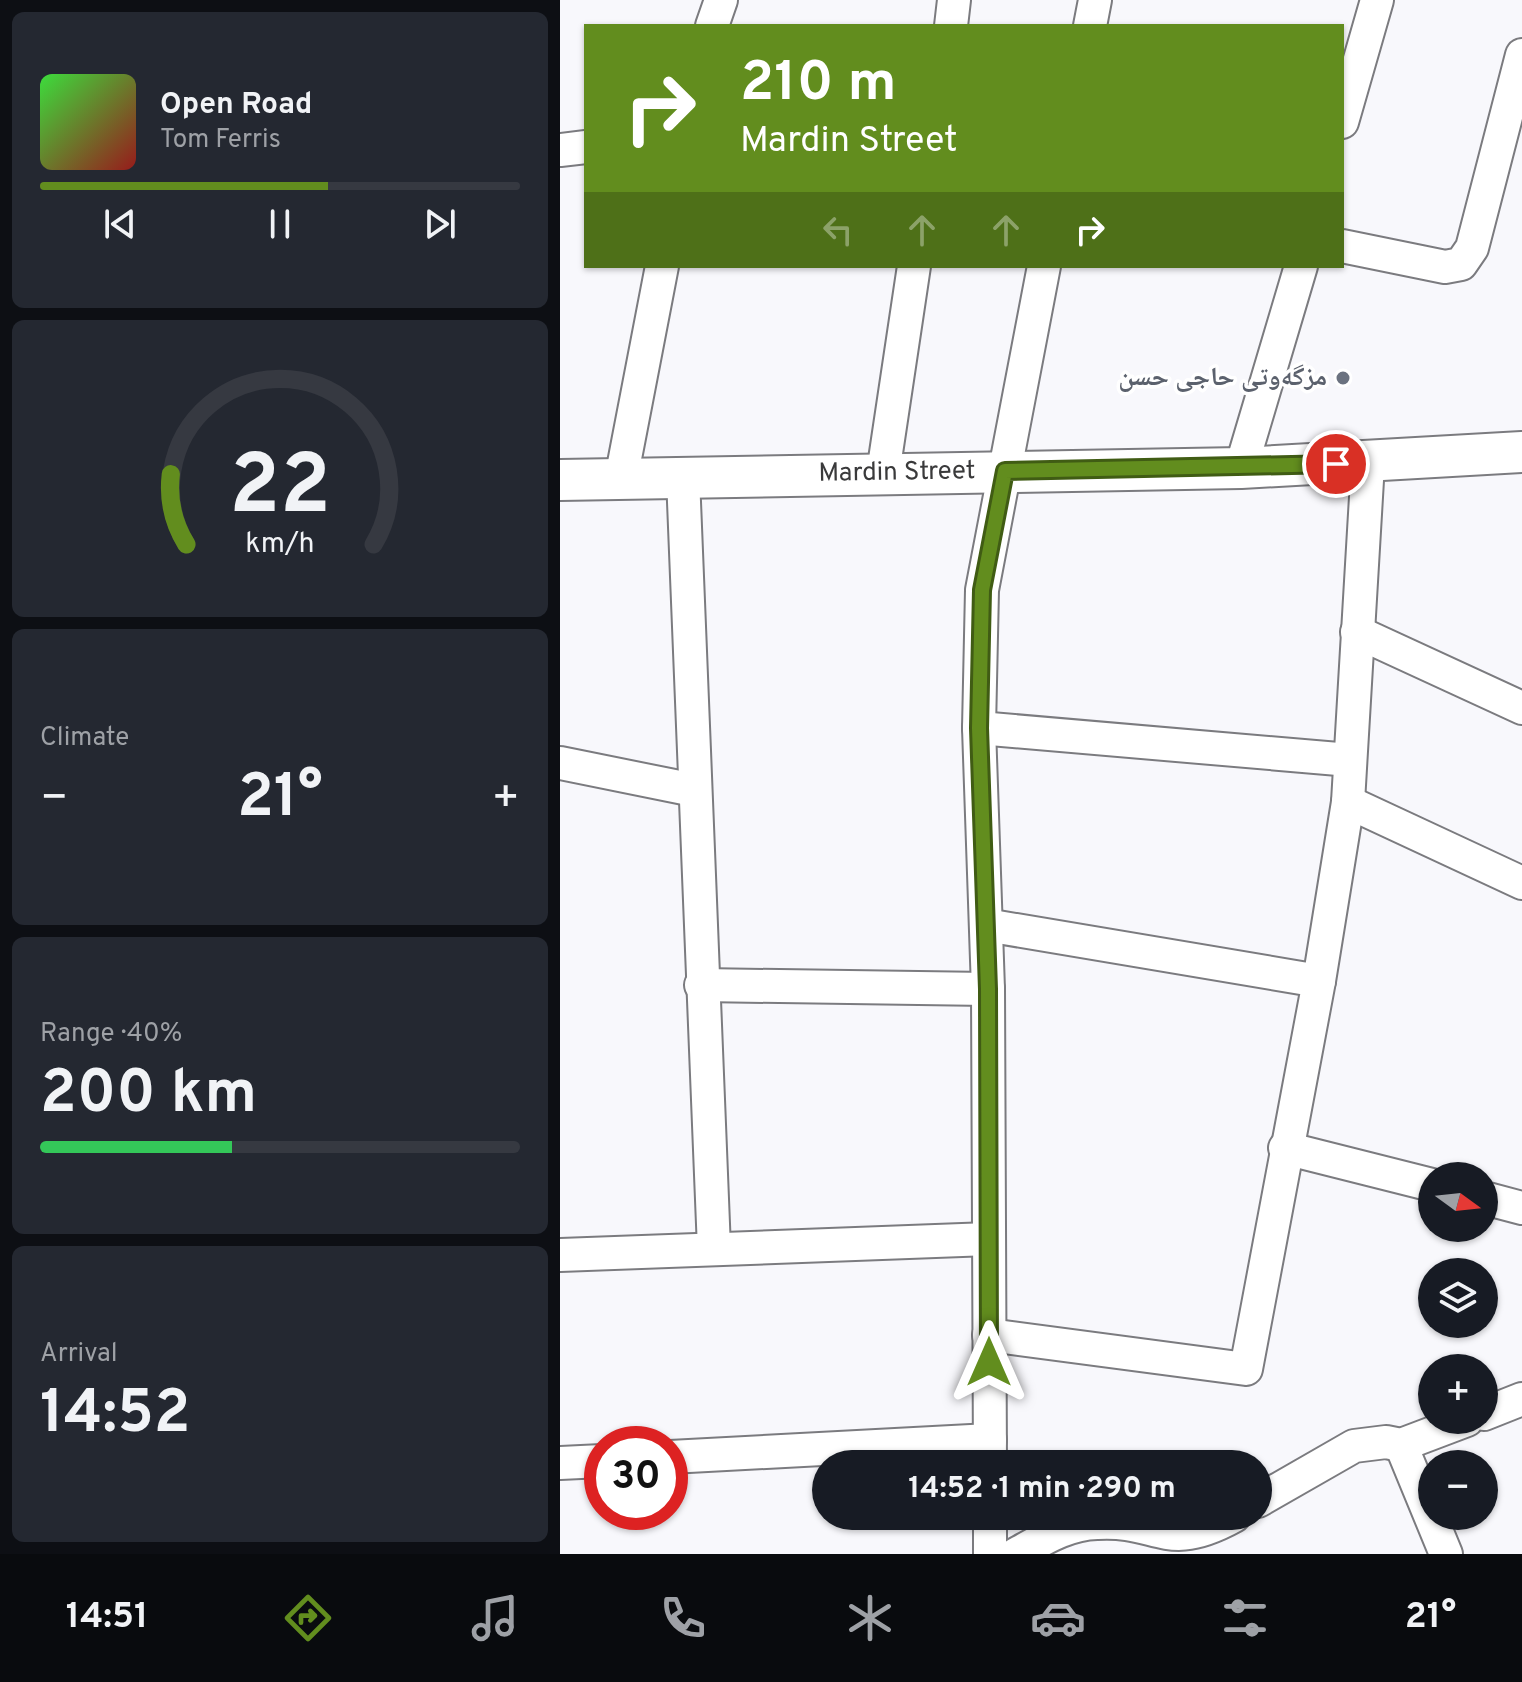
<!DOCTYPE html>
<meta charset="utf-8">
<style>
:root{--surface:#171b24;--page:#242831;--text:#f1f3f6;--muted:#9ea1a6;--line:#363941;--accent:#628d1e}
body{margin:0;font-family:Overpass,"Noto Naskh Arabic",sans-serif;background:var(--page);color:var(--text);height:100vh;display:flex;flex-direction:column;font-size:30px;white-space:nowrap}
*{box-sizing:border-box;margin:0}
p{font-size:26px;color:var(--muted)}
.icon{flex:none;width:44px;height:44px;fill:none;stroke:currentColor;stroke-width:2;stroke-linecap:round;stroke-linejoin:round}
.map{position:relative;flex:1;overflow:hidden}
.sheet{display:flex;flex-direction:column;gap:12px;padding:12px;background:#0d0f14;width:560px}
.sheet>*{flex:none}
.guide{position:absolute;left:24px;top:24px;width:760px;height:244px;border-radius:0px;box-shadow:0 2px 6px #0004;background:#628d1e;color:#fff;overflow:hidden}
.needle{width:52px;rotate:105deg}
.fabs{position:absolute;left:858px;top:1162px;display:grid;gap:16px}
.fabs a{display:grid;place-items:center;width:80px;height:80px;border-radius:50%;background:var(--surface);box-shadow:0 2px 6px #0004;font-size:40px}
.speed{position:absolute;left:24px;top:1426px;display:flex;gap:16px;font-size:40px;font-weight:700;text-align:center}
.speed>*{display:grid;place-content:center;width:104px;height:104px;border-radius:50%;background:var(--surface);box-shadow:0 2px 6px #0004;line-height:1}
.speed .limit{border:12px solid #d22;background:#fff;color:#111}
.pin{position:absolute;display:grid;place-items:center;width:68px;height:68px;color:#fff;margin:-34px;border:4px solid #fff;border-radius:50%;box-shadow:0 2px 8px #0007}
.me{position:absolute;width:88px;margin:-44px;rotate:0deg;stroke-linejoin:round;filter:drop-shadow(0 0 6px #0008)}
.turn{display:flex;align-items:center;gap:28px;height:168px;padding:0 24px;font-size:36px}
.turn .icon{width:104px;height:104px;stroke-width:2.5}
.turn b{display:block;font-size:56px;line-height:68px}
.lanes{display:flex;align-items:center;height:76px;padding:0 24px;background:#0003;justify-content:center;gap:40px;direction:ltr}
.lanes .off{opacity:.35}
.big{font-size:60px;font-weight:700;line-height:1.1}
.sheet .tile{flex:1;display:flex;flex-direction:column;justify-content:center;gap:12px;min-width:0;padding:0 28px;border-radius:12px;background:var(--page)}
.sheet .dial{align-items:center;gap:0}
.dial svg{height:208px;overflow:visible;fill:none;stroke:var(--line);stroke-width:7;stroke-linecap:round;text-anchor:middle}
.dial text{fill:var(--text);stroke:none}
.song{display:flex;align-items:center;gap:24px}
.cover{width:96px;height:96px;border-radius:12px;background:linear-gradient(135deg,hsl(120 70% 55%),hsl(0 70% 35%))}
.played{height:8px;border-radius:4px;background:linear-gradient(90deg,var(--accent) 60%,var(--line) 60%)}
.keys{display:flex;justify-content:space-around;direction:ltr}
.heat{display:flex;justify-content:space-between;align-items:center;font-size:44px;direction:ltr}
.charge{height:12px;border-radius:6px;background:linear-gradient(90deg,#34c759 40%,var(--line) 0)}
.trip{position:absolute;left:252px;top:1450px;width:460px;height:80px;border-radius:40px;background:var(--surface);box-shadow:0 2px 6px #0004;font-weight:700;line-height:80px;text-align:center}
.tab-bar{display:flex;height:128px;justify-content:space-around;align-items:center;background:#090b0e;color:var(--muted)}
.tab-bar .icon{width:56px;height:56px}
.tab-bar .current{color:var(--accent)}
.tab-bar b{font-size:36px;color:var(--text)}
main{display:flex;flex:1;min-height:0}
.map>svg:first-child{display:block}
</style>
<main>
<section class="sheet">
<div class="tile">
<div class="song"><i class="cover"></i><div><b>Open Road</b><p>Tom Ferris</p></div></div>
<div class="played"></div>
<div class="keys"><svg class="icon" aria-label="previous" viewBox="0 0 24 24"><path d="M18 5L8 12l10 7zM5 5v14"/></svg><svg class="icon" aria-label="pause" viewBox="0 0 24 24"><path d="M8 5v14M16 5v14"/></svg><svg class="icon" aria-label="next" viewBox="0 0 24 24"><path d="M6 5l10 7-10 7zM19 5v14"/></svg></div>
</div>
<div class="tile dial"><svg viewBox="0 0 100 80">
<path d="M14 69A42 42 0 1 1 86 69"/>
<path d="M14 69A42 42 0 0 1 8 42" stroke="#628d1e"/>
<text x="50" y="56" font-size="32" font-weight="700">22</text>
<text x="50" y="72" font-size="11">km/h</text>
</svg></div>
<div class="tile"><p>Climate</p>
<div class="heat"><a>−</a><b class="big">21°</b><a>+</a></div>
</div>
<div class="tile"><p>Range · 40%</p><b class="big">200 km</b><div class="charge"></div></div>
<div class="tile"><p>Arrival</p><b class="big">14:52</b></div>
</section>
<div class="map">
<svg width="962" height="1554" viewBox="0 0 962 1554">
<rect width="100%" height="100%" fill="#f8f8fc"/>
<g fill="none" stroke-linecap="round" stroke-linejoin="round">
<!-- minor casing -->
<g stroke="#7b7b7f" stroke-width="36">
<g id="minor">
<path d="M152,26l9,-26"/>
<path d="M391,26l3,-26"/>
<path d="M530,26l5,-26"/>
<path d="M782,122l35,-122"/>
<path d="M0,150l26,-3"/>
<path d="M782,246l103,21 16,-3 11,-16 50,-193"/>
<path d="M681,468l60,-202"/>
<path d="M323,473l31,-207"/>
<path d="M123,477l31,772"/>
<path d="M61,479l41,-213"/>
<path d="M797,632l165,76"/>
<path d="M419,728l371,32"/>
<path d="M0,763l134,27"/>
<path d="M788,802l174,81"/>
<path d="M426,925l333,56"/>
<path d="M141,985l287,4"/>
<path d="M725,1148l147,37"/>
<path d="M924,1198l38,10"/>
<path d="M0,1255l429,-16"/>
<path d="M429,1335l257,34 73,-388 29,-179 20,-339"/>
<path d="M924,1414l38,-15"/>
<path d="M841,1445l45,109"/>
<path d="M110,1457l320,-17"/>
<path d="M0,1463l42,-2"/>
<path d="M430,1464l-2,-475 -9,-261 3,-138 62,-324"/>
<path d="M698,1501l96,-55 32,-4 15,3 66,-25"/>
<path d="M430,1516v38"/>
<path d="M456,1554c26,-14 50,-30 81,-31 63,-4 68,31 137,-7"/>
</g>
</g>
<!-- tertiary casing -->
<g stroke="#7b7b7f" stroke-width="44">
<path id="tertiary" d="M0,480l681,-12 281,-16"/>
</g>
<!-- minor -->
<use href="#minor" stroke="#fff" stroke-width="32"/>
<!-- tertiary -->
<use href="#tertiary" stroke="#fff" stroke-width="40"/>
</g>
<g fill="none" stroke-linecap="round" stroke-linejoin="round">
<!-- route casing -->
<g stroke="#405c14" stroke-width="20">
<path id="route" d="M429,1362l-1,-373 -9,-261 3,-138 23,-119 331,-7"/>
</g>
<!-- route -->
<use href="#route" stroke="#628d1e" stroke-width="14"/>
</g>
<!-- markers -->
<circle fill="#6b7280" stroke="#fff" stroke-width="3" cx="783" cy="378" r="8"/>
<g text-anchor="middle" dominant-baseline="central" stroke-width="7" stroke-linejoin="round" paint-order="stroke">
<!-- worship labels -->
<g font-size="26" font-weight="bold" fill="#5b616d" stroke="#fff" text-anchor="end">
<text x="767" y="378">مزگەوتی حاجی حسن</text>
</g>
<!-- street labels -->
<g font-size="26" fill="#3a3a3b" stroke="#fff">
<text transform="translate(337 473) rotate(-1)">Mardin Street</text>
</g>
</g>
</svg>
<div class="fabs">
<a><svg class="needle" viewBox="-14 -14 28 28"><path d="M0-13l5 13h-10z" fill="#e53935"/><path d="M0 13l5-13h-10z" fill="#9ea1a6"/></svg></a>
<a><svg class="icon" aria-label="layers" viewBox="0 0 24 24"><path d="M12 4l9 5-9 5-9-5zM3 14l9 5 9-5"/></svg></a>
<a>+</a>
<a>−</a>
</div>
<div class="speed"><div class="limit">30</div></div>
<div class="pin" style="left:776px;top:464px;background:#d93025"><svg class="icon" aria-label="arrive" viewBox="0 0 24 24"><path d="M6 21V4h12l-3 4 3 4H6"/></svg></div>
<svg class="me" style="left:429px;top:1362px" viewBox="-20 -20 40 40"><path d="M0-17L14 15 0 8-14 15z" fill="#628d1e" stroke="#fff" stroke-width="4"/></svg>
<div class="trip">14:52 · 1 min · 290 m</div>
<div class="guide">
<div class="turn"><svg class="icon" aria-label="right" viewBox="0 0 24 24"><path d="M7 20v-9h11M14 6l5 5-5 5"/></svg><div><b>210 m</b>Mardin Street</div></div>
<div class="lanes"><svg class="icon off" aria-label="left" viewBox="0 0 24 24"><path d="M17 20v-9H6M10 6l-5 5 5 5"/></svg><svg class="icon off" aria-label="ahead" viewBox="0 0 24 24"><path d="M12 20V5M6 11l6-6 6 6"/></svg><svg class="icon off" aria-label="ahead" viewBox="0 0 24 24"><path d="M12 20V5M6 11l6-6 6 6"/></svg><svg class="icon" aria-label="right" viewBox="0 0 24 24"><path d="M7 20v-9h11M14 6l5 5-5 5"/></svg></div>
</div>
</div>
</main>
<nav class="tab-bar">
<b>14:51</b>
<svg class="icon current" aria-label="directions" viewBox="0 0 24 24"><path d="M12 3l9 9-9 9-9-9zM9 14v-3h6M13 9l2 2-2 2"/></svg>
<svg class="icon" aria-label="music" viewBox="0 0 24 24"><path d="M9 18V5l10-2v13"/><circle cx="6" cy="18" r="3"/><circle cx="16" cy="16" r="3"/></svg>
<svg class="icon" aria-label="phone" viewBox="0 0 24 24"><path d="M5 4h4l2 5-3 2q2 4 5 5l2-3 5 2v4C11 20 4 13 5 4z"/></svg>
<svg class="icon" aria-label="climate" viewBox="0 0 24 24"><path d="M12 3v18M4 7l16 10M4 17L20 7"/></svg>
<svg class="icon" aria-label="car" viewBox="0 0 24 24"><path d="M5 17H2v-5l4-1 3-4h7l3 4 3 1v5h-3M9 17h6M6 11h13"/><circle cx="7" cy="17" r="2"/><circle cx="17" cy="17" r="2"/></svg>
<svg class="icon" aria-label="filters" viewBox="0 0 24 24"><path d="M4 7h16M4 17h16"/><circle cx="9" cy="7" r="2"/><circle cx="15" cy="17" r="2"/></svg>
<b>21°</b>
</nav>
